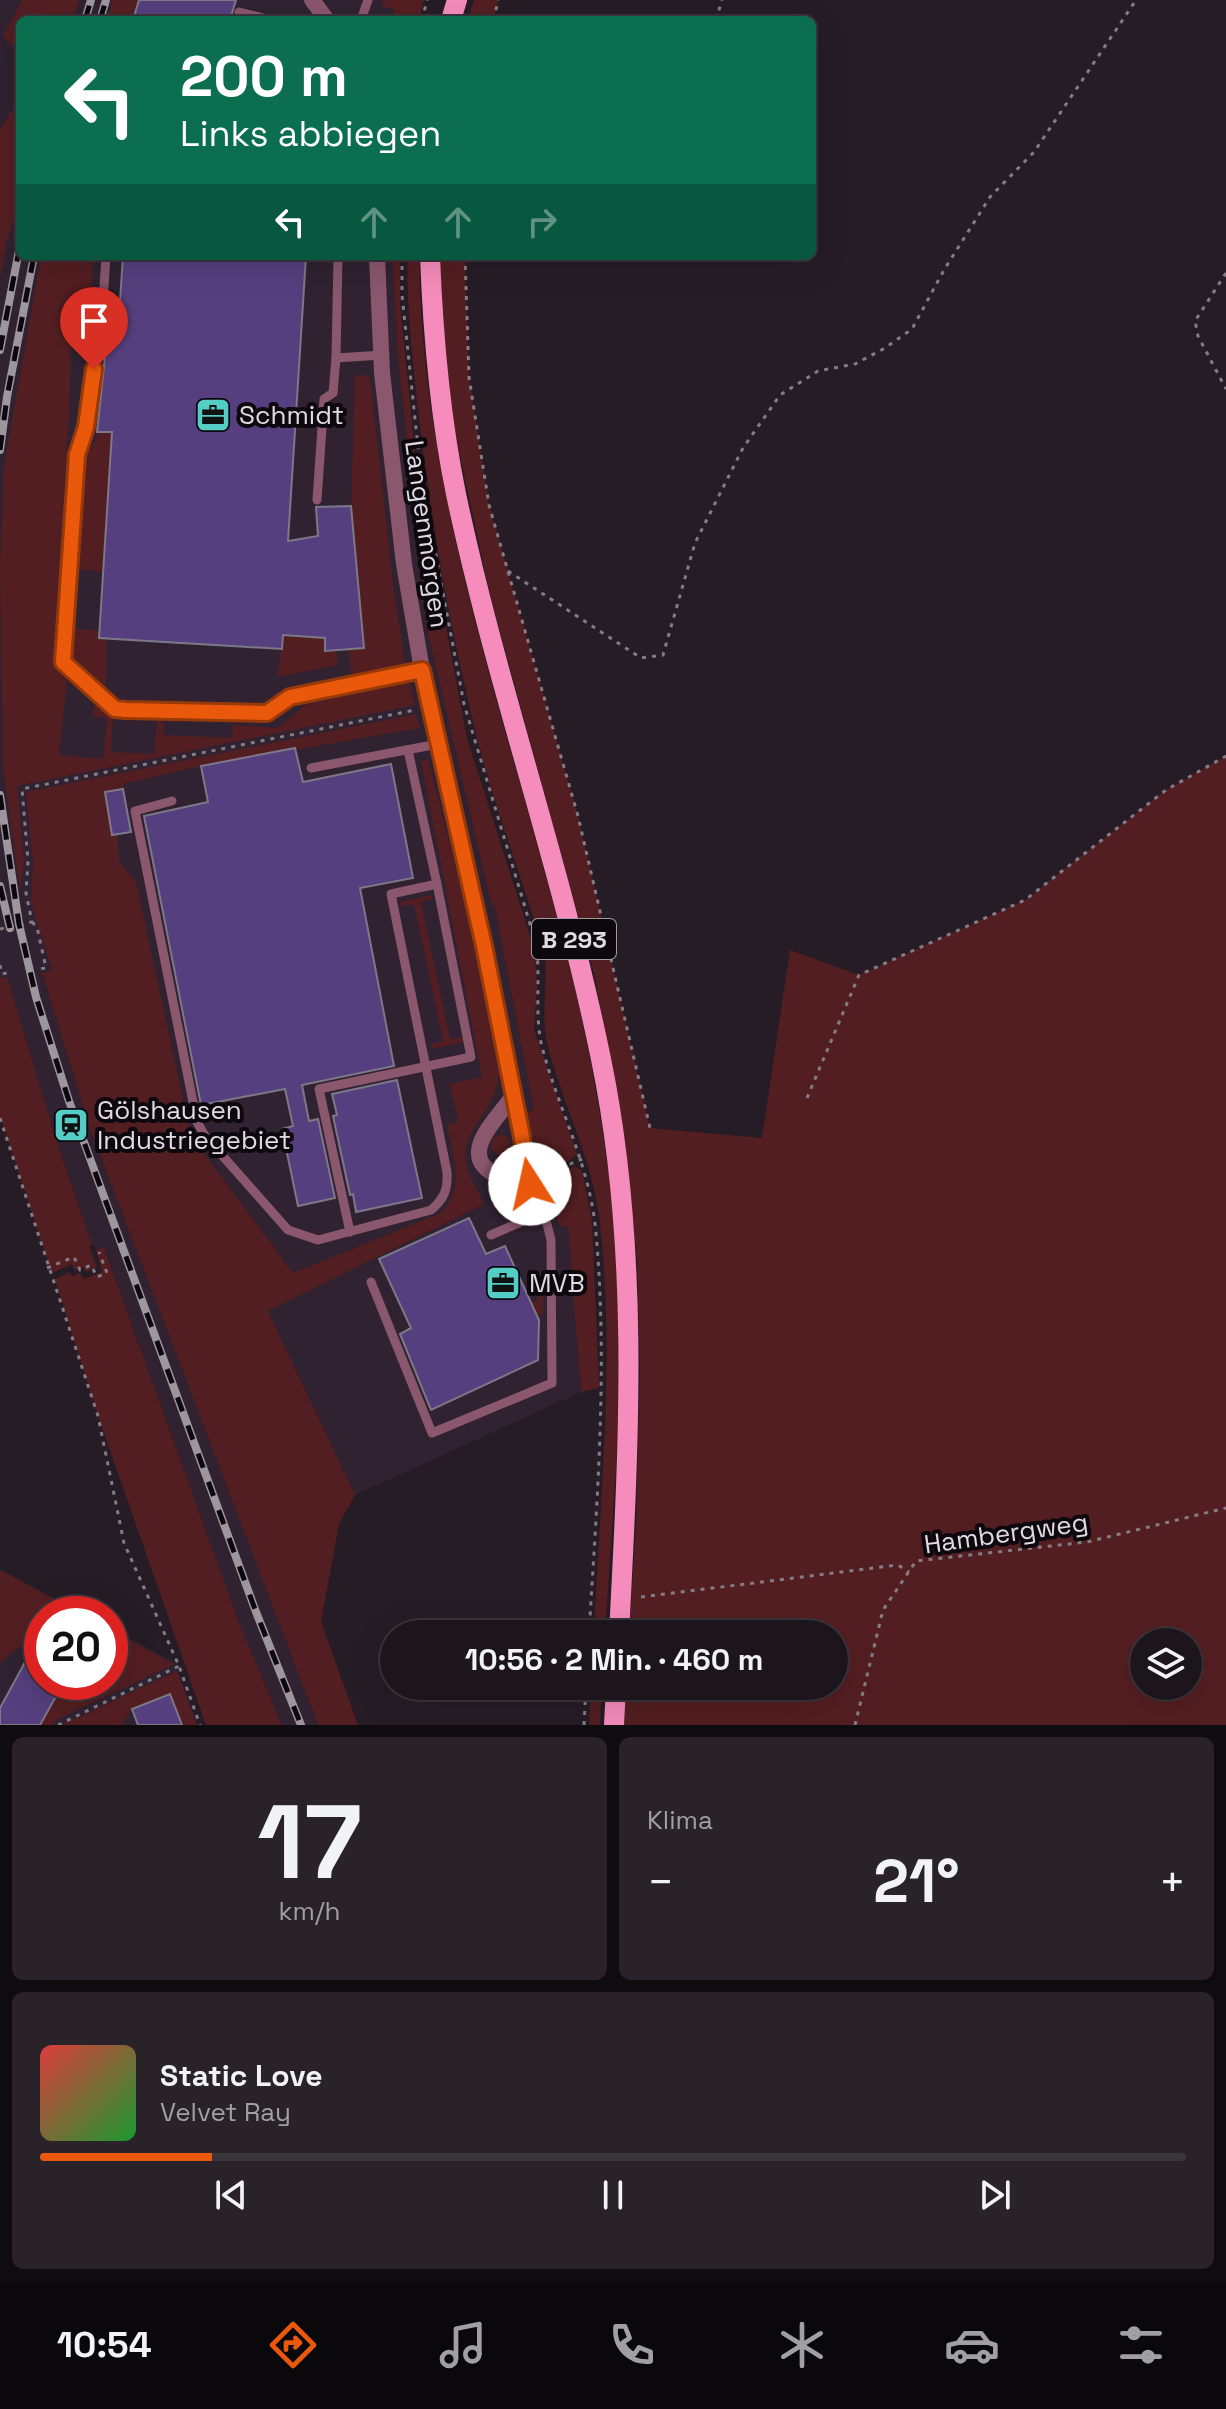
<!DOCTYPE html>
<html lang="de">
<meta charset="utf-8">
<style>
:root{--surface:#1c151c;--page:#292229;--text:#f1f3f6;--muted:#a09fa3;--line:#3a343b;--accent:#ea580c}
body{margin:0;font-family:"Space Grotesk",sans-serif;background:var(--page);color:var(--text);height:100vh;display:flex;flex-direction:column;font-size:30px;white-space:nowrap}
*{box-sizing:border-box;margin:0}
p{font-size:26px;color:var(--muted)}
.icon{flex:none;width:44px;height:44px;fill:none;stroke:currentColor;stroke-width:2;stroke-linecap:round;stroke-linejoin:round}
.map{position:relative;height:1725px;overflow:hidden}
.panel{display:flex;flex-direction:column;gap:12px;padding:12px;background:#0f0c0f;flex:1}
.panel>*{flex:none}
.guide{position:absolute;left:16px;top:16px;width:800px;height:244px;border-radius:12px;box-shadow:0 8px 32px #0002,0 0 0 2px var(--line);background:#0b6e4f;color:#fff;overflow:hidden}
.controls{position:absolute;left:1130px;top:1628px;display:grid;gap:16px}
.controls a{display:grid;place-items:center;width:72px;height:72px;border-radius:50%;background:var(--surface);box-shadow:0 8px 32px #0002,0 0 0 2px var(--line);font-size:40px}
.speed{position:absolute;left:24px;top:1596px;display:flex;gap:16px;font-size:40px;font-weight:700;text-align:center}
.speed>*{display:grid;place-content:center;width:104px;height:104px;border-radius:50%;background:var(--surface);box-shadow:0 8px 32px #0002,0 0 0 2px var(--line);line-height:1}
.speed .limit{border:12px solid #d22;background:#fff;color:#111}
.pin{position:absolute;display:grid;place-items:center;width:68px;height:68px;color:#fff;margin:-82px -34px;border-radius:50% 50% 50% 0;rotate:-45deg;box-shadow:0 0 8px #0007}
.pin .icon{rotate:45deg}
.me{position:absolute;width:88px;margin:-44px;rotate:350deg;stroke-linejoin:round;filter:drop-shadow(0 0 6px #0008)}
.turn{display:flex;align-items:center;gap:28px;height:168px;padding:0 32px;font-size:36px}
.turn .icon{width:104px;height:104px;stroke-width:2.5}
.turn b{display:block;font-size:56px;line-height:68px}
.lanes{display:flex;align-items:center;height:76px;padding:0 32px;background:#0003;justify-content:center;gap:40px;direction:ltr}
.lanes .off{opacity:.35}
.big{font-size:60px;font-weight:700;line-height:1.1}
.panel .card{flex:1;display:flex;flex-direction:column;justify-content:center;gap:12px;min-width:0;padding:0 28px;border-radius:12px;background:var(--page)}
.panel .dial{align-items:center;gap:0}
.dial b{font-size:104px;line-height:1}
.song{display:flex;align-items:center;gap:24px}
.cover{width:96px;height:96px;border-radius:12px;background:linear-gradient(135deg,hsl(0 70% 55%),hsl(130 70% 35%))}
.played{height:8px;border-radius:4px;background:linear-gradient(90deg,var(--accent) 15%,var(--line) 15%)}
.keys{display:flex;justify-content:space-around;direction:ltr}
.heat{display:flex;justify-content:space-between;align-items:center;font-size:44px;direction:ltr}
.panel .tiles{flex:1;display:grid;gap:12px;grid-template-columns:1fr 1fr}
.card:last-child{grid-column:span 2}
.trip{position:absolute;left:380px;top:1620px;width:468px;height:80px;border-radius:40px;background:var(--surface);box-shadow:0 8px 32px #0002,0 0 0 2px var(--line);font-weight:700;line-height:80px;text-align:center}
.tab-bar{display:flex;height:128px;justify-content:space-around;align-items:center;background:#0b080b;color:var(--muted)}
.tab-bar .icon{width:56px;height:56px}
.tab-bar .current{color:var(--accent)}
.tab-bar b{font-size:36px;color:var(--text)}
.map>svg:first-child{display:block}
</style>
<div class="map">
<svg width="1226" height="1725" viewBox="0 0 1226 1725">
<rect width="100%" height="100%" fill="#261c26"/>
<!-- built -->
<g fill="#302231">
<path d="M0,0h424l-5,20h-399v236h372l6,101 28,268 64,274 5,9 39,202 -8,2 16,61 18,53 8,-1 13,167 -226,103 -87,-184 -226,-337 48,155 228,596h-36l-44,-105 -133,-372 -9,2 -4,-6 -35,-102 -50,-164h-7z"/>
<path d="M0,1569l84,45h-42v68h68v-54l64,34 24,63h-198z"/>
</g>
<!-- green -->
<g fill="#531e21" fill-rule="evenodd">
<path d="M22,0h57l-6,20h-53v34l-17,-18z"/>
<path d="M113,0h26l-6,20h-26z"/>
<path d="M383,0h41l-5,20h-28l3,-10 -13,-5z"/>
<path d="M474,0h24l-4,20h-26z"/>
<path d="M20,98v101l-13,43 -7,36v-149z"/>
<path d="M41,256h52l-2,53 -20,34 -1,51 -16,272 13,15 -8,74 44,4 4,-40 -14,-3 1,-13 19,16 -2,33 43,2 3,-33 7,1 -1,13 69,3 1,-13 45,3 27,-23 104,-24 6,24 -398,81 7,75 -4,30 -17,-124 -3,-200 4,-101z"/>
<path d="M392,256h8v48l18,176 49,258 68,214 2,37 -3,41 43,124 -8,7 -27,12 -16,-61 8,-2 -39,-202 -5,-9 -64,-274 -28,-268z"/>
<path d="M407,256h12c3,266 108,512 164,769 22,102 36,209 37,314 0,98 -9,197 -15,295h-11c6,-139 22,-279 5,-419 -8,-58 -36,-111 -51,-168 -8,-29 0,-60 -3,-90 -21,-76 -51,-150 -70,-227 -26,-108 -46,-218 -58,-329 -5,-48 -10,-96 -10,-145z"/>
<path d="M439,256h26l4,121 20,128 89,311 72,312 112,10 28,-188 69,25 166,-75 141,-110 60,-34v969h-604l3,-39h209v-52h-205l7,-108 4,-154 -3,-112 -13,-127 -30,-160 -102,-370 -36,-165 -13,-91zM1144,1642h44v44h-44z"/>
<path d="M367,375l3,3 24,214 11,72 -53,11 -4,-26 16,-2 -13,-141 4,-130z"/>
<path d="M101,432l11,2 -9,138 -30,-4 1,-35 11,-77z"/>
<path d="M72,628l28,3v7l6,1v48l-36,-33z"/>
<path d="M283,635l42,3 11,12 2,15 -61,12z"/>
<path d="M416,714l4,14 -219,38 -78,18v5l-18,4 7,41h5l3,29 16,19 55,254 102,137 148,-60c25,-27 12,-55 6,-88l11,-3 -8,-38 32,-7 -61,-316 7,-2 37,145 34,171c-2,33 -40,58 -33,88 3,14 12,28 18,41l-216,107 87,184 -16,29 -18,98 37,103h-40l-228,-596 -48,-156 10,-3 -21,-67 2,-42 -7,-69z"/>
<path d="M432,895v4l-11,3 29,137 12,-2 1,5 -31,7 -1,-5 12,-3 -29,-137 -13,2 -1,-4z"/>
<path d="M7,977l50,165 35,102 -3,2 8,21 -11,5 -3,-5 -8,3 -3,-6 -20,9 -52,-157v-138z"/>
<circle cx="501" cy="1145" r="10"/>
<path d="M574,1166l8,5 10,50 7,167 -18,4 -13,-166 -8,1 -15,-47z"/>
<path d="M104,1247l134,373 44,105h-76l-108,-309 -43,-137 15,-7 2,5 8,-4 4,6 18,-7 -6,-22z"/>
<path d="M530,1282h13v32l-26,12 -6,-14 27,-12z"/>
<path d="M0,1570l82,44h-40v14l-42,35z"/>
<path d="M110,1629l64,35 -118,56 -3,5h-13l24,-43h46z"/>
<path d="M177,1671l20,54h-15l-12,-31 -38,15 -11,16h-60z"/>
<path d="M591,1686h11l-2,39h-11z"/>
</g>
<!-- building -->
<g fill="#563f7e" stroke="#7c7887" stroke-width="2">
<path d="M139,0h97l-6,20h-97z"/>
<path d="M123,256h183l-18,285 30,-5 -2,-29 35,-1 13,142 -39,3v-13l-42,-3 -1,14 -183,-11 13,-206h-15l14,-132 9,1z"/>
<path d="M295,748l8,34 88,-18 22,114 -53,10 34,178 -92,19 7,36 9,-2 17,79 -37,8 -16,-77 11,-3 -8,-37 -84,16 -57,-289 64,-14 -7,-36z"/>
<path d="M123,789l8,43 -19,3 -7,-43z"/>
<path d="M397,1080l25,118 -66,14 -3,-18 -3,1 -17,-79 4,-1 -5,-21z"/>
<path d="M469,1218l17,36 19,-8 34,74 -1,40 -107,50 -31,-76 11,-6 -32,-69z"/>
<path d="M42,1631v51h22l-24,43h-40v-17z"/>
<path d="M170,1694l12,31h-44l-6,-16z"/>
</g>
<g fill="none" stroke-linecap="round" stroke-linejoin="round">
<!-- path -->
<g stroke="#857c85" stroke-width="3" stroke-dasharray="4 6" stroke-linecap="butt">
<path d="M422,20l5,-20"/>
<path d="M494,20l4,-20"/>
<path d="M716,20l6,-20"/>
<path d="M402,256v39l19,181 43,228 72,240c5,34 -2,70 6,103 17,64 48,118 54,186 12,134 1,267 -7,401"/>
<path d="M465,256l4,121 20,128 89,311 72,312"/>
<path d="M1226,273l-31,48 3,15 28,53"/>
<path d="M508,571l133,87 22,-3 32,-112 48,-95 37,-53 38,-24 37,-7 30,-16 27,-19 32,-59 46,-73 44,-45 102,-152"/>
<path d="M32,922l5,5 9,41 -8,1"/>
<path d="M0,929l32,-7 -6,-29 2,-32 -6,-72 393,-79"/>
<path d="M0,965l2,9 5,-1"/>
<path d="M807,1098l52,-123 166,-75 141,-110 60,-34"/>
<path d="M0,1118l98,298 26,127 55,123 21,59"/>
<path d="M542,1176l40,-17"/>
<path d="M47,1268l27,-11 6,13 11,-5 6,12 10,-4 -8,-21"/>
<path d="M641,1597l257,-32 11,7"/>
<path d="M58,1725l121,-59"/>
<path d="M584,1725l2,-39"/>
<path d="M855,1725l28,-115 33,-49 171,-19 139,-34"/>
</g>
<!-- service -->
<g stroke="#8a576d" stroke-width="9">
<path d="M239,12l32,8"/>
<path d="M361,20l7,-20"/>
<path d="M106,256c-4,66 -9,136 -29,199l-14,207 52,47 11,1 141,3 23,-16 132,-27"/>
<path d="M338,256l-2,102 46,-3"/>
<path d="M317,500l7,-101 9,-6 3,-35"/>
<path d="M311,768l127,-24"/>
<path d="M172,801l-37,10 62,311 8,14 83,94 30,10 113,-30c13,-11 17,-20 16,-38l-56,-278 46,-10 -29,-134"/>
<path d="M350,1232l-31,-143 152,-32 -34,-173"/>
<path d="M491,1235l53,-23 -14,-28 -13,-12"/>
<path d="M371,1282l61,151 120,-50 -1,-143 -7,-28"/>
</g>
<!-- minor -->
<g stroke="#8a576d" stroke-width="16">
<path d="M312,0l15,20"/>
<path d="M377,256l5,117 22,191 19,112 61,270 38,191c4,27 5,31 -22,40 -46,-20 -5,-55 13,-81"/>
</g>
<!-- primary -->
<g stroke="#f58cbb" stroke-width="20">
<path d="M451,20l6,-20"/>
<path d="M430,256c3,79 10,160 26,238 40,190 106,374 145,565 39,189 28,383 18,575"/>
<path d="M614,1725l2,-39"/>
</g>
<!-- rail casing -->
<g stroke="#9e969e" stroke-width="8">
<g id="rail">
<path d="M85,20l6,-20"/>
<path d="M100,20l6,-20"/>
<path d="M0,350l20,-105"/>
<path d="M0,450l7,-53 27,-141"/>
<path d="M0,795l19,129 17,73 33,104 187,511 45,113"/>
<path d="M0,886l10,42"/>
</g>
</g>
<!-- rail -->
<use href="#rail" stroke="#0d080d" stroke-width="5" stroke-dasharray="15" stroke-linecap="butt"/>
</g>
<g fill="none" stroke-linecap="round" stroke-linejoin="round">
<!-- route casing -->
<g stroke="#983908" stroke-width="20">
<path id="route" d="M94,369l-8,58 -9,28 -14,207 52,47 11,1 141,3 23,-16 132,-27 62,276 38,191 3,23 -8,12 13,12"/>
</g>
<!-- route -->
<use href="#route" stroke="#ea580c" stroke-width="14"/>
</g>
<!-- icons -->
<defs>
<g id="office-square" transform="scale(1.8)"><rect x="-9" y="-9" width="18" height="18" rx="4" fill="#54cdc7" stroke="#0d080d"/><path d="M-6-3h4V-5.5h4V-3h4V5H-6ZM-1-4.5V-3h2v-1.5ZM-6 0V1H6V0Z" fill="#111"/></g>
<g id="station-square" transform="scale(1.8)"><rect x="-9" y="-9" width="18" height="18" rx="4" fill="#54cdc7" stroke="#0d080d"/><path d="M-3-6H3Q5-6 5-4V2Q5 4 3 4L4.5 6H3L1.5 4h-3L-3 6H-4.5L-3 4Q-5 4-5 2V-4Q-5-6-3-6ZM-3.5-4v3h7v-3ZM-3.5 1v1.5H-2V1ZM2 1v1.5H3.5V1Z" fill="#111"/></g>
</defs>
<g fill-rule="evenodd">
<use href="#office-square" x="213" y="415"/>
<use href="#station-square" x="71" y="1125"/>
<use href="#office-square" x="503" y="1283"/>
</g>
<g text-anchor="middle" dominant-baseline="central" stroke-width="8" stroke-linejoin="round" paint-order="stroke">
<!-- shield labels -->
<rect fill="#0d080d" stroke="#a19ba1" stroke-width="2" x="532" y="919" width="84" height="40" rx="6"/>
<g font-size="24" font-weight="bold" fill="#e1dae1">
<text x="574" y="939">B 293</text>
</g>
<!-- poi labels -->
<g font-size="26" fill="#e1dae1" stroke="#0d080d" text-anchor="start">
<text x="239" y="415">Schmidt</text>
<text x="97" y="1110">Gölshausen<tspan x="97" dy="30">Industriegebiet</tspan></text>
<text x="529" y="1283">MVB</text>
</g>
<!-- street labels -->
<g font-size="26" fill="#e1dae1" stroke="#0d080d">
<text transform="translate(427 534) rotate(82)">Langenmorgen</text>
<text transform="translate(1006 1533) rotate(-8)">Hambergweg</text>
</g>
</g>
</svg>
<div class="controls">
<a><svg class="icon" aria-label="layers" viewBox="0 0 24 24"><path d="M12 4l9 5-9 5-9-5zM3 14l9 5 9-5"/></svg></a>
</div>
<div class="speed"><div class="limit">20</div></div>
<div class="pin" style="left:94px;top:369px;background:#d93025"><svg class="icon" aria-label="arrive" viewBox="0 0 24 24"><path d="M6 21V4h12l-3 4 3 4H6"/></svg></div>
<svg class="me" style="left:530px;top:1184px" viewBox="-20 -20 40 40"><circle r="19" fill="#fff"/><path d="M0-13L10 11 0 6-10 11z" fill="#ea580c"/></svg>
<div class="trip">10:56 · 2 Min. · 460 m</div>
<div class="guide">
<div class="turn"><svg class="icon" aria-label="left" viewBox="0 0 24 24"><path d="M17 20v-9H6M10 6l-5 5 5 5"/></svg><div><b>200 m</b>Links abbiegen</div></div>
<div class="lanes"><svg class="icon" aria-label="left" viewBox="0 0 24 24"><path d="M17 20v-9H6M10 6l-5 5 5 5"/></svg><svg class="icon off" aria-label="ahead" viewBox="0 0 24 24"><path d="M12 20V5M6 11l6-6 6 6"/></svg><svg class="icon off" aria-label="ahead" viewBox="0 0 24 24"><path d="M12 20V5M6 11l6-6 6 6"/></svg><svg class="icon off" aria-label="right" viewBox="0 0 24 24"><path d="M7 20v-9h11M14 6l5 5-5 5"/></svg></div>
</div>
</div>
<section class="panel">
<div class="tiles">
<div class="card dial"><b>17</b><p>km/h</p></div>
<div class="card"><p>Klima</p>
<div class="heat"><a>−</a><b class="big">21°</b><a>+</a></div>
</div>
<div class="card">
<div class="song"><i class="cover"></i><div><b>Static Love</b><p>Velvet Ray</p></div></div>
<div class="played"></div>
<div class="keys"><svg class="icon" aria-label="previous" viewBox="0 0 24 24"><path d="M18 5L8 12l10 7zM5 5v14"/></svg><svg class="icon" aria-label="pause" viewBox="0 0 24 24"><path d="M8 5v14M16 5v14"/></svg><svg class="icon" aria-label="next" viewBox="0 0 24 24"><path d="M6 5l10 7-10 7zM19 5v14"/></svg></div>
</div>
</div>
</section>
<nav class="tab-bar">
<b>10:54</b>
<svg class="icon current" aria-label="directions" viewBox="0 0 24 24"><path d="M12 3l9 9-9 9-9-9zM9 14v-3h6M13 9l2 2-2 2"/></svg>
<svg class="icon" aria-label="music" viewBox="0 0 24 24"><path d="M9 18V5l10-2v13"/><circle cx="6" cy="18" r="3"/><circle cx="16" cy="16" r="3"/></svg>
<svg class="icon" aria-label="phone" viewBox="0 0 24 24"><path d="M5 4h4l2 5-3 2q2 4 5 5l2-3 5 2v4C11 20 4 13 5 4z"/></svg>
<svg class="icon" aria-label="climate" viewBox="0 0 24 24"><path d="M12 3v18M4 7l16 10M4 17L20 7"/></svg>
<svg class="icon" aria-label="car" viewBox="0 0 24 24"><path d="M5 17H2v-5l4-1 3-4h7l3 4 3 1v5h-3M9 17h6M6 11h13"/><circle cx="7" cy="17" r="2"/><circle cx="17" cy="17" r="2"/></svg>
<svg class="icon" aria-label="filters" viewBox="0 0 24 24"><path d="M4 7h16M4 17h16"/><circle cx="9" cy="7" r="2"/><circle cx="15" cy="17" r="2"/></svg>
</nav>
